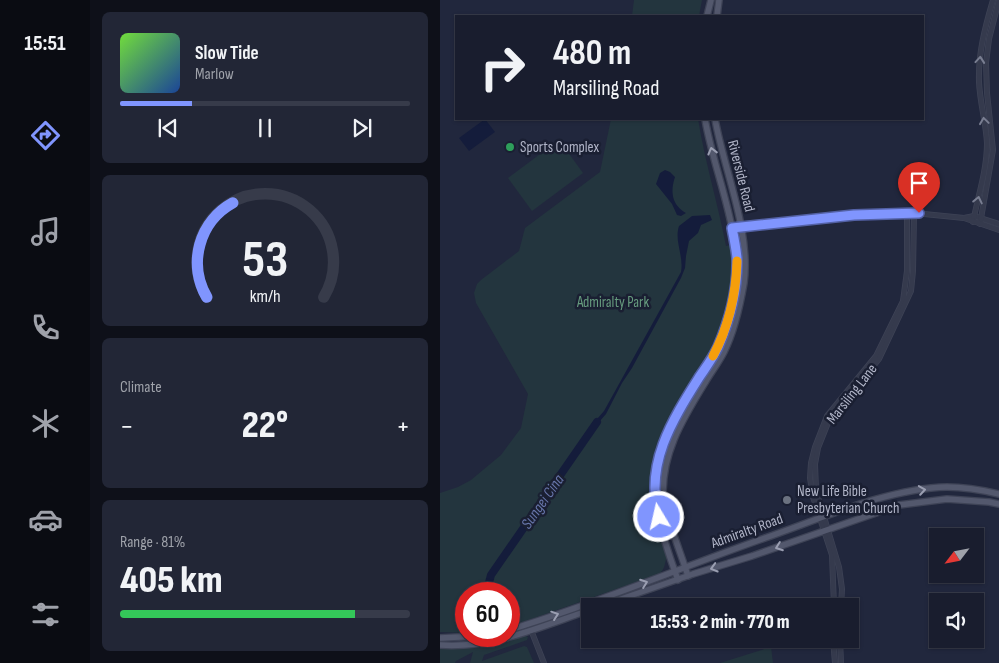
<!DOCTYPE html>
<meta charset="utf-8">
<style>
:root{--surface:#191d2e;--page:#222636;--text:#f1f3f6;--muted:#9fa2aa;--line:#373b4a;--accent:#8095fe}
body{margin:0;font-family:"Sofia Sans Condensed",sans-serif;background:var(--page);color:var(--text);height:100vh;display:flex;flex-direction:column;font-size:19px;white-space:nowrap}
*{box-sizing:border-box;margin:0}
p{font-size:16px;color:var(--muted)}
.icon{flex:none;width:28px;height:28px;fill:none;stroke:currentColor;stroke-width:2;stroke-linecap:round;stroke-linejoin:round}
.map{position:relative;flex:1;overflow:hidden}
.drawer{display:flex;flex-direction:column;gap:12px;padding:12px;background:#0e1019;width:350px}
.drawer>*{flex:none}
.guide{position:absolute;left:15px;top:15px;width:469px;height:105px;border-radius:0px;box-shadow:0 1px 4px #0004,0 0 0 1px var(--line);background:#191d2e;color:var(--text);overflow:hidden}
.needle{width:32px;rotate:238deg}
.buttons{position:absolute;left:489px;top:528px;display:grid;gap:10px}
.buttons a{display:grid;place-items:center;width:55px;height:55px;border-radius:0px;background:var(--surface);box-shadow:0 1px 4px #0004,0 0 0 1px var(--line);font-size:25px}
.speed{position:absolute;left:15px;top:582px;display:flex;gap:10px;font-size:25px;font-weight:700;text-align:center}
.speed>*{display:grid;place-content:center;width:65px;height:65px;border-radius:50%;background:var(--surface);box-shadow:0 1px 4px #0004,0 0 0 1px var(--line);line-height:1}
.speed .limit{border:8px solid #d22;background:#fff;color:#111}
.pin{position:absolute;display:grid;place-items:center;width:42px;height:42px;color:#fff;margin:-51px -21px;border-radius:50% 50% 50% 0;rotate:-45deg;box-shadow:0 0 5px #0007}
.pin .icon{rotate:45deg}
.me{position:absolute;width:55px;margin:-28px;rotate:351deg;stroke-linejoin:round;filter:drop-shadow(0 0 4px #0008)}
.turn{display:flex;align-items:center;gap:18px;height:105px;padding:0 15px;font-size:22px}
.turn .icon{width:65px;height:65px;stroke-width:2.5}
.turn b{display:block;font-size:35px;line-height:42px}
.big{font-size:38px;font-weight:800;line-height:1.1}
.drawer .card{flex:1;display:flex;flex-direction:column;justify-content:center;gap:8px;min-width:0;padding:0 18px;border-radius:8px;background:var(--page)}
.drawer .dial{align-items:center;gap:0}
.dial svg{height:130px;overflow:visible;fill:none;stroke:var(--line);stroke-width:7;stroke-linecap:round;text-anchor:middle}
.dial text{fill:var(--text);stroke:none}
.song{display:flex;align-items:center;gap:15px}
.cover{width:60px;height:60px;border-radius:8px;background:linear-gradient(135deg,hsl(100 70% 55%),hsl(220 70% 35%))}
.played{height:5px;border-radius:2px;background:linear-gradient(90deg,var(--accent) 25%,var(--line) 25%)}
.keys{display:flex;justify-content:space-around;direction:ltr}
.heat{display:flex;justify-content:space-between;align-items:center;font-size:28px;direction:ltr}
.charge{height:8px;border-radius:4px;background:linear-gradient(90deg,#34c759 81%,var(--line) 0)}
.trip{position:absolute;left:141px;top:598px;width:278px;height:50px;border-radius:0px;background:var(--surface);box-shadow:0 1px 4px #0004,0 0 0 1px var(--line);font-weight:800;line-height:50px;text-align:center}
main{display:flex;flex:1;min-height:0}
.tab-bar{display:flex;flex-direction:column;width:90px;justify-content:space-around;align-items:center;background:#0a0c12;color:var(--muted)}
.tab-bar .icon{width:35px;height:35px}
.tab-bar .on{color:var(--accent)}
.tab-bar b{font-size:22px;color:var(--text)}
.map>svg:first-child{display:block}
</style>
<main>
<nav class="tab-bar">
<b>15:51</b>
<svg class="icon on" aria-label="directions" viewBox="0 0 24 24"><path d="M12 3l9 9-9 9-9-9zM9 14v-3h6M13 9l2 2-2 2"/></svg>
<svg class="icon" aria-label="music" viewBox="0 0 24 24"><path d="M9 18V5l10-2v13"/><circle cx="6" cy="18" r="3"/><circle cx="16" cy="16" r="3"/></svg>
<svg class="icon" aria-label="phone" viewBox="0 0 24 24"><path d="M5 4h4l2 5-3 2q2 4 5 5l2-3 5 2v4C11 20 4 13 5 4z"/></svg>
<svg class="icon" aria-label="climate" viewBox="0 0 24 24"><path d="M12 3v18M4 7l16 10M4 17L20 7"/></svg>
<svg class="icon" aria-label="car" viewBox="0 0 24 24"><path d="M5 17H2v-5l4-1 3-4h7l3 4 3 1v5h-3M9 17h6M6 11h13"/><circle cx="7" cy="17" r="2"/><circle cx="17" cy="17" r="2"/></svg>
<svg class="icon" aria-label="filters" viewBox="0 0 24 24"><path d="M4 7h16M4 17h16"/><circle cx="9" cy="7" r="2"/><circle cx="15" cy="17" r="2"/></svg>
</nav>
<section class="drawer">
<div class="card">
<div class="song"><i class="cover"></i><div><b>Slow Tide</b><p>Marlow</p></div></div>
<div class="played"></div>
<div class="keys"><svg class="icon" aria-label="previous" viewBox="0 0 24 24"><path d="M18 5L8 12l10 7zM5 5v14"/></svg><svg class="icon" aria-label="pause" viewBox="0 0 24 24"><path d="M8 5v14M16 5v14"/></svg><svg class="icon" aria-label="next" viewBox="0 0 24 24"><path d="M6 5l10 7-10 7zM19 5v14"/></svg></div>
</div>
<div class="card dial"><svg viewBox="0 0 100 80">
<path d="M14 69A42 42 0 1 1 86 69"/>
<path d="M14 69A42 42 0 0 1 30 11" stroke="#8095fe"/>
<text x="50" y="56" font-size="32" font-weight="700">53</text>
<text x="50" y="72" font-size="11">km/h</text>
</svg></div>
<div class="card"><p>Climate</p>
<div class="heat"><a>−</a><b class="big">22°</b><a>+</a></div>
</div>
<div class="card"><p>Range · 81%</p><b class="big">405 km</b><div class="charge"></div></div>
</section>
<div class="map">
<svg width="559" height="663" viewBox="0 0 559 663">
<rect width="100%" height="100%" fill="#21273d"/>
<!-- green -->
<g fill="#23353e">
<path d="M194,0h68l-3,16h-67z"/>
<path d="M171,119h87c7,43 20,85 28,127l4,-1c7,64 -12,97 -45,149 -11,17 -23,33 -28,54 -6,21 -8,46 -3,68 3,13 10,26 13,39 -2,7 -2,15 -8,19l-150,53v-33h-43v39l-26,-1v-139l18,-6 13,-7 30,-25 20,-27 7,-34 -52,-91 -2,-10 3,-9 4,-4 38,-29 6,-23 75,-56z"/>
<path d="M119,140l24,33 -51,38 -24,-33z"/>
<path d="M84,635l4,2 -1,3 -43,15 -2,6 42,-15 3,1 7,16h-64l3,-11 -17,9 -1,2h-15v-16l39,-1z"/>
<path d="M331,647l2,16h-53z"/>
</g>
<!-- water -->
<g fill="#141c3b">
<path d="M45,119l10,13 -26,19 -10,-13z"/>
<path d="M225,170l5,2 5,5c-5,15 -3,28 11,36l-5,3 -4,-1 -5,-11 -16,-20 4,-11z"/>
<path d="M270,215l2,5 -11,5 -3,8 -9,8 -3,15 -1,12 -4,10 -49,90 -10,15 -16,31 -13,15 -3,-2 14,-16 77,-139c3,-16 -7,-31 -2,-46l13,-10z"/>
</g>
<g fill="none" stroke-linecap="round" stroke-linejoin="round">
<!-- river -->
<path stroke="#141c3b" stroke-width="8" d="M46,594l5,-19 106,-153"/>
<!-- minor casing -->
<g stroke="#3e4356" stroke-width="6">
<g id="minor">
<path d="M524,218l10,-2 25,8"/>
<path d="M533,222c5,-26 14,-52 14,-79 -1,-20 -7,-40 -8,-61 -1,-28 6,-55 14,-82"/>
<path d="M540,224l13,-74 -6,-57 -1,-30 3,-24 10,-39"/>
<path d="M292,228l122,-13 60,-2 50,5 35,12"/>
<path d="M394,606l-2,-51 -19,-58 -3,-19 1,-15 4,-16 12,-31 49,-60 27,-55 4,-30v-58"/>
<path d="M401,606l1,-17 -3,-22 -23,-77 -1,-26 3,-16 10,-25 51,-64 32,-68 2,-20 1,-58"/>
<path d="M91,630l13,33"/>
<path d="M393,639l2,24"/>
<path d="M400,639l1,24"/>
</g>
</g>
<!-- major casing -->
<g stroke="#3e4356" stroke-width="8">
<g id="major">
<path d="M267,16l4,-16"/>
<path d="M277,16l2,-16"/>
<path d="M248,576c-5,-16 -11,-31 -16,-47 -3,-8 -7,-17 -8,-25 -6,-46 19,-86 42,-123 6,-10 13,-19 18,-29 11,-22 16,-46 20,-69 7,-52 -20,-113 -29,-164"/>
<path d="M238,580c-14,-38 -32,-90 -18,-129 9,-26 25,-51 40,-74 15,-25 28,-50 34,-80 11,-61 -19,-119 -29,-178"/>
<path d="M161,606l92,-32 59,-18 147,-51 48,-6 42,3 10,2"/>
<path d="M69,630c87,-26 170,-62 256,-92 55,-19 124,-50 182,-51 17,0 35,3 52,7"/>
<path d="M0,638l39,-2"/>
<path d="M0,645c52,4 102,-19 150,-35"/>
</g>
</g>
<!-- minor -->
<use href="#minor" stroke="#353a4d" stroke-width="4.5"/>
<!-- major -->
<use href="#major" stroke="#53586d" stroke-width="5.5"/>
</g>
<!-- one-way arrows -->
<defs><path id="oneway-chevron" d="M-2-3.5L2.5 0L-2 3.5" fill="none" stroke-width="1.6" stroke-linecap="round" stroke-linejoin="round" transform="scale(1.25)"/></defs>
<g stroke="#797e91">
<use href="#oneway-chevron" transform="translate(540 60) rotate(-85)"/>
<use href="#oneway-chevron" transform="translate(544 121) rotate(-98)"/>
<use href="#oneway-chevron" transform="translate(538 200) rotate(-78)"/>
</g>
<g stroke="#9a9eb1">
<use href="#oneway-chevron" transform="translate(272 151) rotate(-104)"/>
<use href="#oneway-chevron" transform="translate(482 490) rotate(-9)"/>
<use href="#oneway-chevron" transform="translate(339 547) rotate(160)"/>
<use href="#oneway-chevron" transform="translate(274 568) rotate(164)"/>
<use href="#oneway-chevron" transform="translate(204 583) rotate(-20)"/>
<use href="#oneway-chevron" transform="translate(115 615) rotate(-19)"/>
</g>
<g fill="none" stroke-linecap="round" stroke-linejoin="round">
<!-- route casing -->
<g stroke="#5361a5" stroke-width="12">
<path id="route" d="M219,517c-15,-53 14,-98 41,-141 6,-9 13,-18 18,-29 12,-28 20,-58 19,-89 -1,-10 -3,-20 -5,-30l122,-13 65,-2"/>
</g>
<!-- route -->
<use href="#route" stroke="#8095fe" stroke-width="9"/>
<!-- slow -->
<path stroke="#f59e0b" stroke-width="9" d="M273,356c16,-30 23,-62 24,-95"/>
</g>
<!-- markers -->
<circle fill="#2e9e5b" stroke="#1a1f32" stroke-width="2" cx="70" cy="147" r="5"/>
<circle fill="#6b7280" stroke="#1a1f32" stroke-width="2" cx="347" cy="500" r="5"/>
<g text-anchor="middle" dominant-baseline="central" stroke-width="5" stroke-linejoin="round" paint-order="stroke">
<!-- poi labels -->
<g font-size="15" fill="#b1b5c8" stroke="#1a1f32" text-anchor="start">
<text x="80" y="147">Sports Complex</text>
<text x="357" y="491">New Life Bible<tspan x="357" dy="17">Presbyterian Church</tspan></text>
</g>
<!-- street labels -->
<g font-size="15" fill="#b1b5c8" stroke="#1a1f32">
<text transform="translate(301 176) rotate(76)">Riverside Road</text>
<text transform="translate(412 394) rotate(-52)">Marsiling Lane</text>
<text transform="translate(307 531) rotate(-20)">Admiralty Road</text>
</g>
<!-- park labels -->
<g font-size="15" fill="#669b7e" stroke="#1a1f32">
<text x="173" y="302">Admiralty Park</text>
</g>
<!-- water labels -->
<g font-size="16" font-style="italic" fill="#6775aa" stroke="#1a1f32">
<text transform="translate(103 502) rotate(-55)">Sungei Cina</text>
</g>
</g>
</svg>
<div class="buttons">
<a><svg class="needle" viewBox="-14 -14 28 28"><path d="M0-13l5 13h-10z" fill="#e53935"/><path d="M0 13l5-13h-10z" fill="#9fa2aa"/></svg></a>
<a><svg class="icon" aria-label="sound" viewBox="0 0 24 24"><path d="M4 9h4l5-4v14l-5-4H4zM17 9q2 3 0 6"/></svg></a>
</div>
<div class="speed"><div class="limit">60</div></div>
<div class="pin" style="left:479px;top:213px;background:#d93025"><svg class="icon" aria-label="arrive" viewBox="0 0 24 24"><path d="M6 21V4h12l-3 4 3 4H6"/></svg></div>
<svg class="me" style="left:219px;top:517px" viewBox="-20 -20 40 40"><circle r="17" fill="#8095fe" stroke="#fff" stroke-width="3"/><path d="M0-11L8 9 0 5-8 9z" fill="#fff"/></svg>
<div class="trip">15:53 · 2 min · 770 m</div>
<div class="guide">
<div class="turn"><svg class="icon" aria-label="right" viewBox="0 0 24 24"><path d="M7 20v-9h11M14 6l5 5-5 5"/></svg><div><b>480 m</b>Marsiling Road</div></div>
</div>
</div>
</main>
